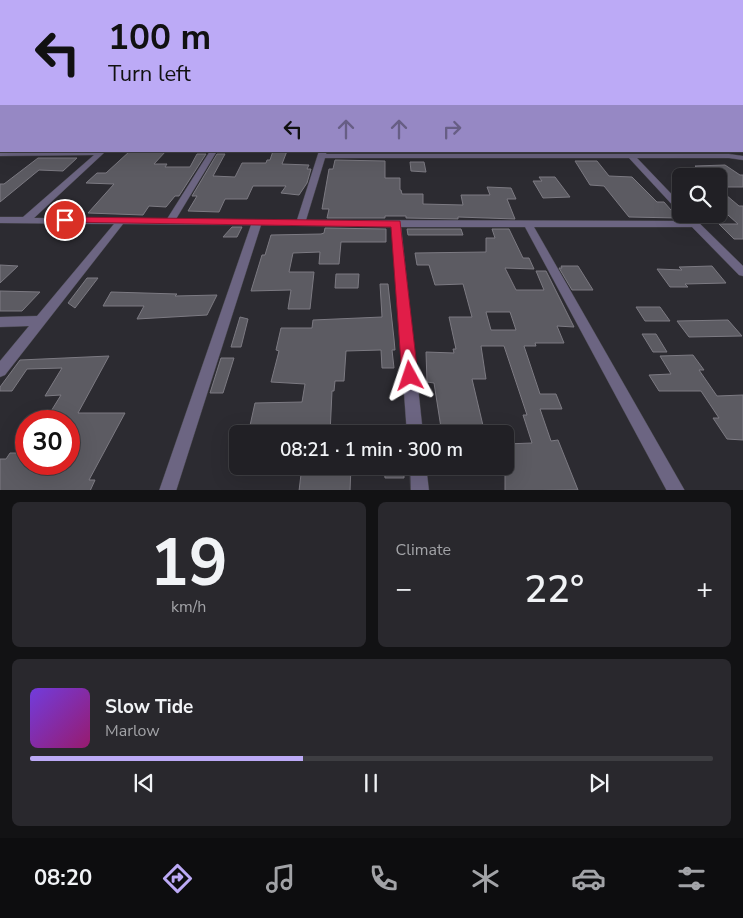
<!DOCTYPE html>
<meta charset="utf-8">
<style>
:root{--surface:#212025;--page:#29282d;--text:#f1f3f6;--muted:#a2a3a7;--line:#3e3e42;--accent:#bcaaf6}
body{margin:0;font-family:"Nunito Sans",sans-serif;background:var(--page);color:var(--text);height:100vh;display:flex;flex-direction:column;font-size:19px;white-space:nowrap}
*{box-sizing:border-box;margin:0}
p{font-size:16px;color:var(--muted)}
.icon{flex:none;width:28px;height:28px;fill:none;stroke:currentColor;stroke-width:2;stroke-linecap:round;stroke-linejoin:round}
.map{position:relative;height:490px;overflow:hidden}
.drawer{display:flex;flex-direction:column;gap:12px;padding:12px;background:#121214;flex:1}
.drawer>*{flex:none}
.hud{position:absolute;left:0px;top:0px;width:744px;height:152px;box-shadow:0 5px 20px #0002,0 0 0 1px var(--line);background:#bcaaf6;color:#111;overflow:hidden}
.fabs{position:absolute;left:672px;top:168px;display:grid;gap:10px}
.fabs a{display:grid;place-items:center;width:55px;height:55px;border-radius:8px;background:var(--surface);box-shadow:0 5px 20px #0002,0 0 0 1px var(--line);font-size:25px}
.speed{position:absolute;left:15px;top:410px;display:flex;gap:10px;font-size:25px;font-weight:700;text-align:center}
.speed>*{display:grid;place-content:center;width:65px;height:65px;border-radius:50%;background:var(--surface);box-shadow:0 5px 20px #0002,0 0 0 1px var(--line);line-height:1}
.speed .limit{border:8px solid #d22;background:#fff;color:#111}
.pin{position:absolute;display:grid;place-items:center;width:42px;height:42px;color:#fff;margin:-21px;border:2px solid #fff;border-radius:50%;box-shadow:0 1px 5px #0007}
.me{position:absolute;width:55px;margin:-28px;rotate:355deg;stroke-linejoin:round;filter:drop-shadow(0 0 4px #0008)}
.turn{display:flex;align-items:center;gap:18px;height:105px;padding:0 25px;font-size:22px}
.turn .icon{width:65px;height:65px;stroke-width:2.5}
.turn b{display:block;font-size:35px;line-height:42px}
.lanes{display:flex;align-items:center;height:48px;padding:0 25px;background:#0003;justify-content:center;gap:25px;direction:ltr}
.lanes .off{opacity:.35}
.big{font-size:38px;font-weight:600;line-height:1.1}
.drawer .widget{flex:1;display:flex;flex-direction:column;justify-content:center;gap:8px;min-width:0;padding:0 18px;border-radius:8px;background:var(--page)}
.drawer .dial{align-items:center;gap:0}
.dial b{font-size:65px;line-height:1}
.song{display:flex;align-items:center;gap:15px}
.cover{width:60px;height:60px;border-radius:8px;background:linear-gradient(135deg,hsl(260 70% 55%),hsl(320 70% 35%))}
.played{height:5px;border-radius:2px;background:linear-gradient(90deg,var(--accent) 40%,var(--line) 40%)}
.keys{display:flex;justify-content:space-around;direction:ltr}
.heat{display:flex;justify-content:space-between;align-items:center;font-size:28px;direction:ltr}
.drawer .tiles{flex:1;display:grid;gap:12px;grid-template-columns:1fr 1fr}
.widget:last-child{grid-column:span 2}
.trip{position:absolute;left:229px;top:425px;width:285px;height:50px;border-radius:8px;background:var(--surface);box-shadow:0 5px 20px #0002,0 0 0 1px var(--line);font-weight:600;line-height:50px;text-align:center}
.tab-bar{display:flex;height:80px;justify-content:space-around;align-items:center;background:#0d0d0f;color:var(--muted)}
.tab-bar .icon{width:35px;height:35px}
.tab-bar .on{color:var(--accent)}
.tab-bar b{font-size:22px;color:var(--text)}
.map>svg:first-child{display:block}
</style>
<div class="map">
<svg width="743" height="491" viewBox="0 0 743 491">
<rect width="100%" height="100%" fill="#2c2b31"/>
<!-- building -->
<g fill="#5c5b62" stroke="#7c7a82" fill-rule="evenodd">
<path d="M130,151h36l-12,13h13l-2,3h25l7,-13h9l-27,42h-4l-9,11 -17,-1 -6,9 -55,-2 26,-29 -28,-1 11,-10h9z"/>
<path d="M273,151h14l-5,13 27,1 -2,4h4l-4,14 -8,12 -18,-2 5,-7h-33l-6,13h-22l-6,13 -31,-1 9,-15h-5l25,-42h8l-12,22 22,1 7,-14h24l1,-3h3z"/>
<path d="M38,158h39l-14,13 -24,-1 -39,32v-18h4z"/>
<path d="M335,160l50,1v17h15v12h1l1,4h21v10l40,1 -2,-10h29l-3,-8 24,1 5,11h-9l8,20 -57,-2v2l-52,-1v-2h-21v2h-58l2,-9h-7l7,-40h4z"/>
<path d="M575,161h22l12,15 23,1 25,25h7l14,16 -49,-1 -25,-31 -14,-1z"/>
<path d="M410,162h14l2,10 -15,-1z"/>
<path d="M725,165l15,10h3v12h-24v-11l-12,-1 -12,-9z"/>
<path d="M539,177h16l15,20 -27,1 -10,-17h9z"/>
<path d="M719,189l20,17h4v33h-9l-15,-15h19l-19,-17z"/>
<path d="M232,227h10l-5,10h-14z"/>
<path d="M325,228l61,1v13h-45l-2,22h-20l1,-12 -27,1 -4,19h25l-4,37h-22l3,-19 -40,1 11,-36h3l6,-20 50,-1 3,-1z"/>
<path d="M407,229h54l2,6h-55z"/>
<path d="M492,229h17l14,29h6l5,11 -29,-1 11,22h28l-8,-19h10l28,56 -17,-1 7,17h-29l1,3h-12l16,48h16l6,15h-22l11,32 7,-1 20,50 -73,1v-47l27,-1 -9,-28h4l-23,-69h-23l5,33h-14l13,55h-43l-8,-51 -7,-1 -1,-30 28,1 -1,-4h3l-7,-32h23l-9,-33 -28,1 -6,-20h-12l-2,-12 71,-1v-14h9zM486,312h24l6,18h-25z"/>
<path d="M0,265l18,1 -18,17z"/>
<path d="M561,266h17l15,24h-21l-13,-22h3z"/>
<path d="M712,266l14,17 -41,1 3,3h-18l-13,-18 25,1 -3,-3z"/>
<path d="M336,274h23l-1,14h-23z"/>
<path d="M87,278h11l-23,30 -7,-5z"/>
<path d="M380,284h8l6,55 1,11h-3l2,18h-12l-1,-18 -35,1 -2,30h-9l-1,10h-2l-2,43h-29v-4h-52l6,-27 47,-1 3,-18 -34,-2 8,-31 -3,-1 5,-22h31l1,-8 69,-3z"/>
<path d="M0,291l40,1 -18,19h-22z"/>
<path d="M111,292l66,2 -2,2 42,-1 -10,20 -70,4 7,-13h-41z"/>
<path d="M636,307h24l10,14h-25z"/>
<path d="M240,317l8,2 -7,28h-10z"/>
<path d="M728,320l14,16 -53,1 -12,-16z"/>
<path d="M642,334h14l11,18h-14z"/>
<path d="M693,355l11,15h-5l18,26 26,-1v45l-16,-1 -14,-21h6l-18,-27h-42l-10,-16 22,-1 -11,-18z"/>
<path d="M109,356l-31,57h47l-36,67h6l-5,11h-90v-32h6l4,-6h16v11h43v-43h-24l16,-26 -16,1 17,-28 -35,1 -15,22h-12v-4l20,-27z"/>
<path d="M221,358h13l-11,35h-13z"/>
<path d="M302,466h49l-1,25h-51z"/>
<path d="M384,466h20v12h-19z"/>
</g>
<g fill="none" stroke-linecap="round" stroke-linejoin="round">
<!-- minor casing -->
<g stroke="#47464c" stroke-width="1">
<g id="minor">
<rect x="0" y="55" width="1" height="2"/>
<rect x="742" y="69" width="1" height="2"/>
<rect x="742" y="82" width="1" height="4"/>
<rect x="742" y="111" width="1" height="4"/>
<path d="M106,151l-72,67 133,1 43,-68h7l-41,68 121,1 22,-69h8l-1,3h403l14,2v4l-14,-2h-92l44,46v8l-3,-1 -49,-53h-304l-19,62 381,1 -7,-7h10l53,52v10l-4,-1 -47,-48h-158l151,264h-18l-142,-264h-124l22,207h-16l-15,-207 -131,-2 -85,266h-17l92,-266 -128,-1 -118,151 -5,2v-16l29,-35 -29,1v-10l37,-1 77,-92 -114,-1v-6h23l71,-62 -94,1v-4z"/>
<path d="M410,466h16l3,25h-18z"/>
</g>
</g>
<!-- tertiary casing -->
<g stroke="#47464c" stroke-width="1">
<rect id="tertiary" x="0" y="71" width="1" height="2"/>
</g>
<!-- minor -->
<use href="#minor" fill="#6c6582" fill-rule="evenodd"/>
<!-- tertiary -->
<use href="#tertiary" fill="#6c6582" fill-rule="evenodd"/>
</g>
<!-- sky -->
<linearGradient id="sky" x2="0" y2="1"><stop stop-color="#18181b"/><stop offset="0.43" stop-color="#454a5a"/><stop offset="1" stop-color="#454a5a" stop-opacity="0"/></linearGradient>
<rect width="743" height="119" fill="url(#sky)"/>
<!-- route -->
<path fill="#e11d48" stroke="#92132f" d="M65,217l335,4 18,155 -2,5 -6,2 -5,-2 -3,-5 -11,-149 -330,-5 -2,-2 2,-2z"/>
</svg>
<div class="fabs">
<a><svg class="icon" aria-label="search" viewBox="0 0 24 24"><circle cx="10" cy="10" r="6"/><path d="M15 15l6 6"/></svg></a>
</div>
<div class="speed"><div class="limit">30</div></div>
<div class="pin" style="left:65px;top:220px;background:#d93025"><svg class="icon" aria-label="arrive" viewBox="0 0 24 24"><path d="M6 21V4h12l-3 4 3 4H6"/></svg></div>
<svg class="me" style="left:410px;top:376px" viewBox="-20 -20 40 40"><path d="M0-17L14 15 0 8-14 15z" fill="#e11d48" stroke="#fff" stroke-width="4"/></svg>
<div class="trip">08:21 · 1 min · 300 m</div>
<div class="hud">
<div class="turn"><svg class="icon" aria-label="left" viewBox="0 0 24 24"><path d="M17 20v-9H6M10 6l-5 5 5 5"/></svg><div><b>100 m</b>Turn left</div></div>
<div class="lanes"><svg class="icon" aria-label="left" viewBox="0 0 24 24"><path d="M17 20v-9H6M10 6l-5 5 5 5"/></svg><svg class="icon off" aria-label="ahead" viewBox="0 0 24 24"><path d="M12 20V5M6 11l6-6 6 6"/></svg><svg class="icon off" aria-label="ahead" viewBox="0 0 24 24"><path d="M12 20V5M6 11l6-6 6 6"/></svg><svg class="icon off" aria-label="right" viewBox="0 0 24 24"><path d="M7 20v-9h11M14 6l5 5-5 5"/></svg></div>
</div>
</div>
<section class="drawer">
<div class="tiles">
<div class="widget dial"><b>19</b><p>km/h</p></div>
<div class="widget"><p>Climate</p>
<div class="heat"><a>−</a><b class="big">22°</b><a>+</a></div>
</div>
<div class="widget">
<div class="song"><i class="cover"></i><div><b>Slow Tide</b><p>Marlow</p></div></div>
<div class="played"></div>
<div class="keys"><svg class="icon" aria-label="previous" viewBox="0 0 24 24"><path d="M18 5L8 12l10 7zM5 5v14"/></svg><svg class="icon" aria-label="pause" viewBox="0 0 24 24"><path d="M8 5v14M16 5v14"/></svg><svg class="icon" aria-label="next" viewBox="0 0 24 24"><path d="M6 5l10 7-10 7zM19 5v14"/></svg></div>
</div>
</div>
</section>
<nav class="tab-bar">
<b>08:20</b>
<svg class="icon on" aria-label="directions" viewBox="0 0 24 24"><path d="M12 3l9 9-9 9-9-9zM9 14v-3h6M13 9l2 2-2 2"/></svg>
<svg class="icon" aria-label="music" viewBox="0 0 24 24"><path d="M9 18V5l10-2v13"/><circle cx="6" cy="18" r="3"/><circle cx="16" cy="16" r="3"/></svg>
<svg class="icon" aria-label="phone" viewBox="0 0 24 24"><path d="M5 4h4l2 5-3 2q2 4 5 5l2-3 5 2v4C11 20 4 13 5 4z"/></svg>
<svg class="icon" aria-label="climate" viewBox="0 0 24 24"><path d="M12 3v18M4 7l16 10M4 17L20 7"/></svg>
<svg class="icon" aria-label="car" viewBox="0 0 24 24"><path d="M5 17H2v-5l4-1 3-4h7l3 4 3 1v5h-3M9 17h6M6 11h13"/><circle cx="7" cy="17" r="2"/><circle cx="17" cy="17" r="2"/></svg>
<svg class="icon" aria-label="filters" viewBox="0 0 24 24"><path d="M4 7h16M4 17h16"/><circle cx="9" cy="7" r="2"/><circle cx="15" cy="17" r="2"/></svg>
</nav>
